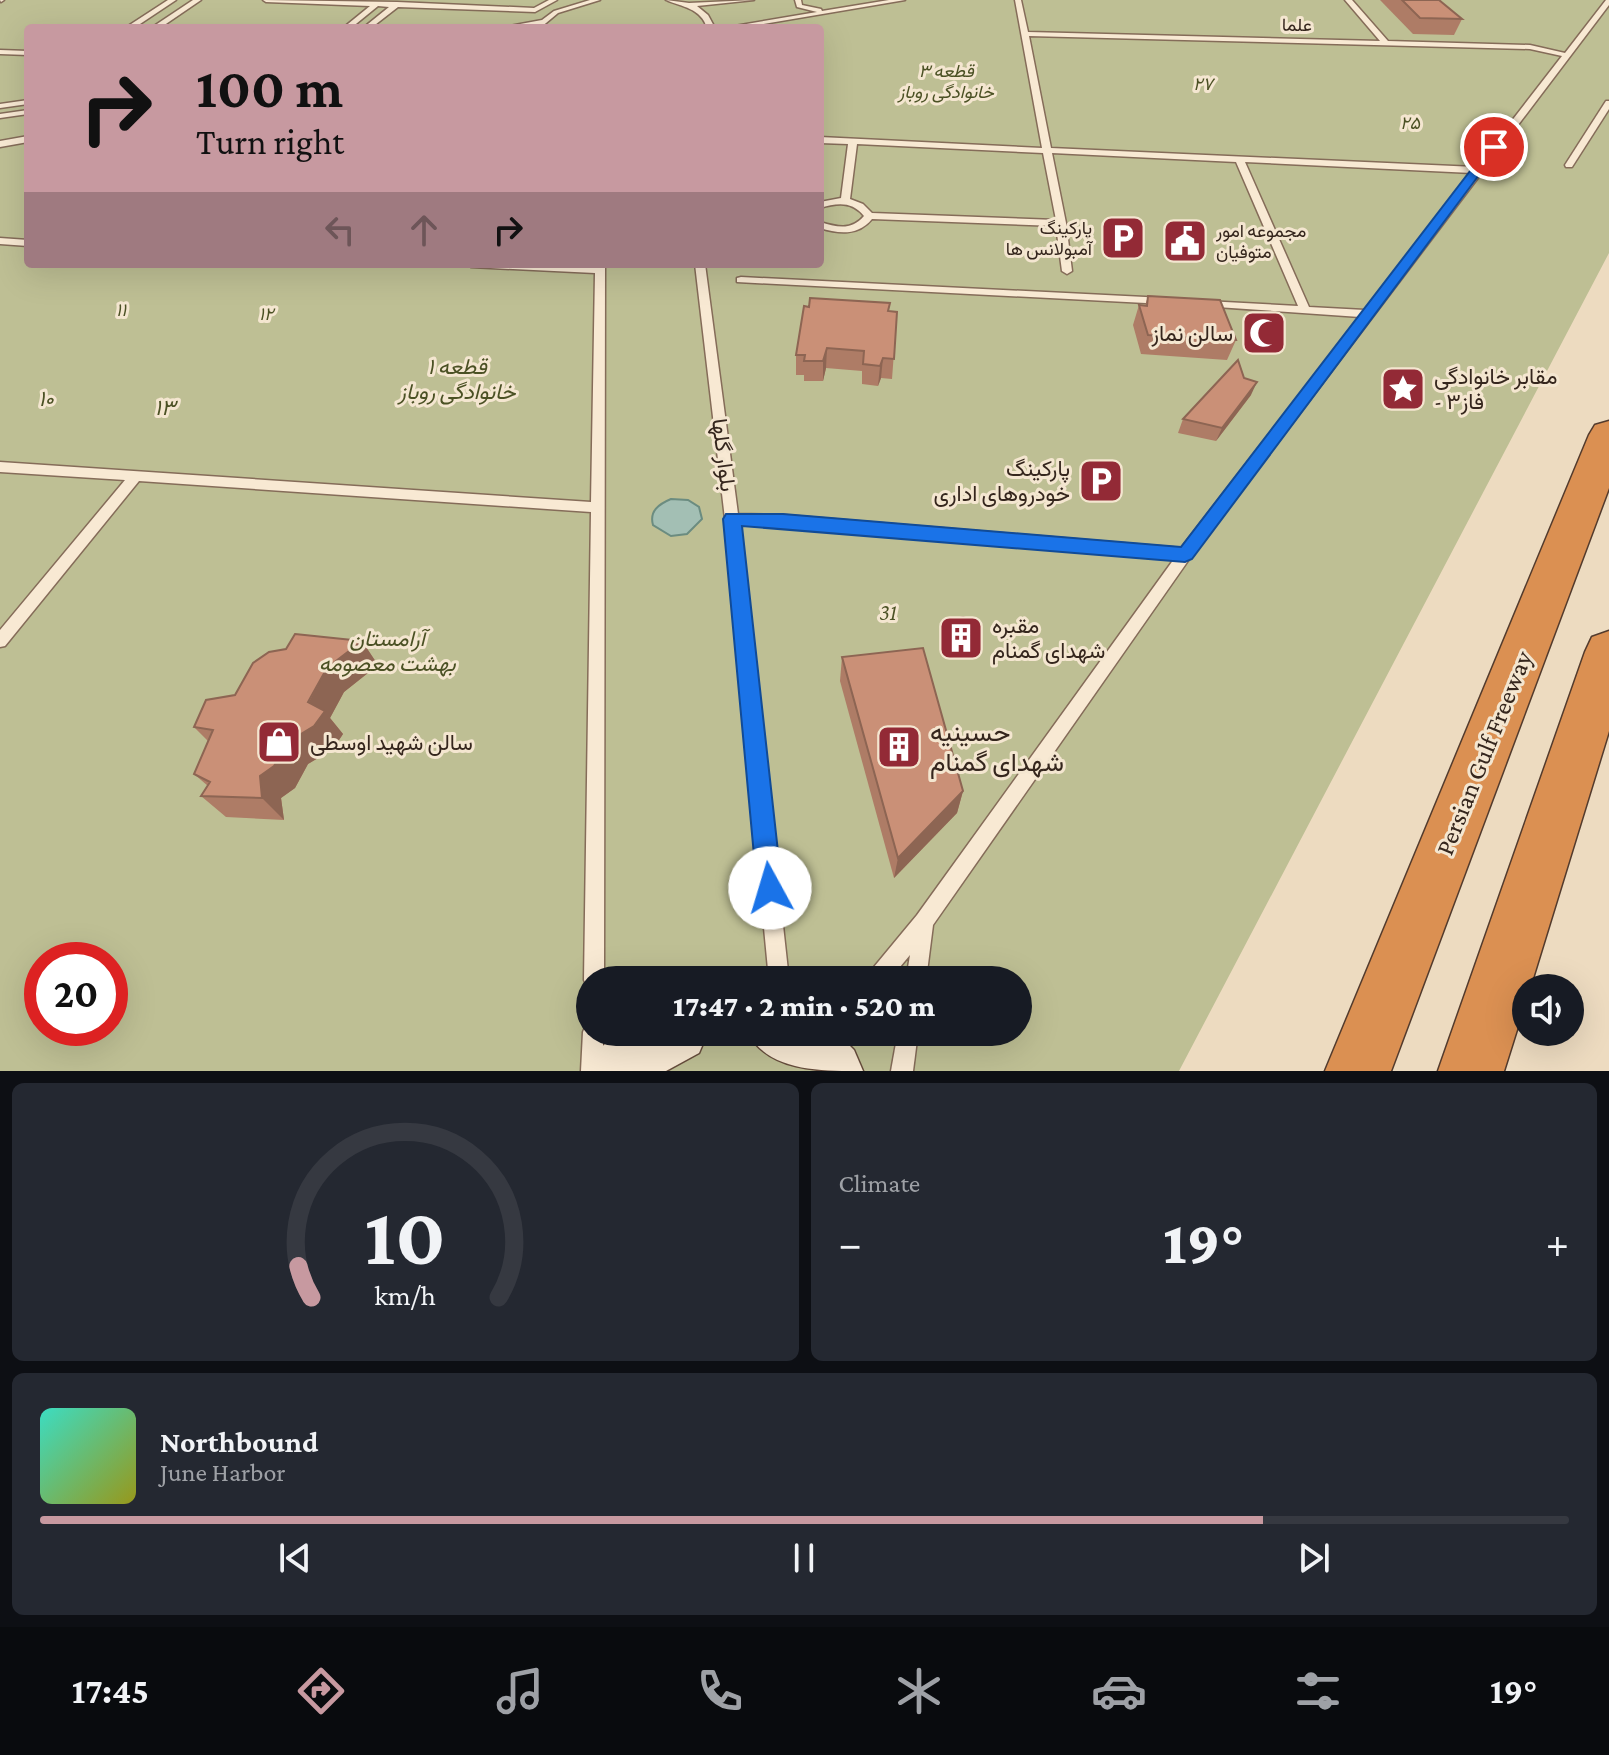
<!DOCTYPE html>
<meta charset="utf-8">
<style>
:root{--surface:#171b24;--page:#242831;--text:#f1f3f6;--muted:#9ea1a6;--line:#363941;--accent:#c799a0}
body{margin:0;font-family:"Crimson Pro",Vazirmatn,serif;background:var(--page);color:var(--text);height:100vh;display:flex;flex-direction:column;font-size:30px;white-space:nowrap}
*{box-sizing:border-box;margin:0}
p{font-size:26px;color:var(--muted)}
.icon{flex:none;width:44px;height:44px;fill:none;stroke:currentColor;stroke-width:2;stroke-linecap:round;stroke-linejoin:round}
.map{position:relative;height:1071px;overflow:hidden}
.details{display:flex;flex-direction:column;gap:12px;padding:12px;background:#0d0f14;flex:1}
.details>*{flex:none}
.top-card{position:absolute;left:24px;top:24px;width:800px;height:244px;border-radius:8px;box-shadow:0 8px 32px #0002;background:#c799a0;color:#111;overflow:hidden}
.controls{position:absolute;left:1512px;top:974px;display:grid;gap:16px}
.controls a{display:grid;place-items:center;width:72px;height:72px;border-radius:50%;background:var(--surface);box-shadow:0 8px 32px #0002;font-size:40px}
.speed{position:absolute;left:24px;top:942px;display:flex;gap:16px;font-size:40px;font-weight:700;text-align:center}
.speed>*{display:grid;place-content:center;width:104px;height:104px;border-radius:50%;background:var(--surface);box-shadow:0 8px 32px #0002;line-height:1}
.speed .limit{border:12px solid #d22;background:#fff;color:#111}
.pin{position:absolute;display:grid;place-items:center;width:68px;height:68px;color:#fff;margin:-34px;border:4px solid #fff;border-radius:50%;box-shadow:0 2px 8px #0007}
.me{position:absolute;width:88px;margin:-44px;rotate:354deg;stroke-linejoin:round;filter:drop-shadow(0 0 6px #0008)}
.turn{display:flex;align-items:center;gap:28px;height:168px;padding:0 40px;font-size:36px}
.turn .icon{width:104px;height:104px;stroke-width:2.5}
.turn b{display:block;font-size:56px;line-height:68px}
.lanes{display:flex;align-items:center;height:76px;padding:0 40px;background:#0003;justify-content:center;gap:40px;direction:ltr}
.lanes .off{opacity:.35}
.big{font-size:60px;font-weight:800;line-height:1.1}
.details .tile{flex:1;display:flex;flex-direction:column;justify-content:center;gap:12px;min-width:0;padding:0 28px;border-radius:12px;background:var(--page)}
.details .dial{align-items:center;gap:0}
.dial svg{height:208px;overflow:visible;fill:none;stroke:var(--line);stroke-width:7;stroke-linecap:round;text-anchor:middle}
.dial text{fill:var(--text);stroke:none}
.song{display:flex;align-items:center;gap:24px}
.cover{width:96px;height:96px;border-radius:12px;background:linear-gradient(135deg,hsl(170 70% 55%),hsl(60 70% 35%))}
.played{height:8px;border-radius:4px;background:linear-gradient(90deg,var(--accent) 80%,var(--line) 80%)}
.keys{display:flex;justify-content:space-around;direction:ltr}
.heat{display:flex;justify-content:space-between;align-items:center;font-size:44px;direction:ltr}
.details .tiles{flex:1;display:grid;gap:12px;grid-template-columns:1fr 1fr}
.tile:last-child{grid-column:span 2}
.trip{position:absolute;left:576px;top:966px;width:456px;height:80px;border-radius:40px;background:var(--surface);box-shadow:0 8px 32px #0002;font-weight:800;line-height:80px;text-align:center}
.menu{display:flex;height:128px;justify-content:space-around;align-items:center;background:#090b0e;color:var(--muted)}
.menu .icon{width:56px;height:56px}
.menu .current{color:var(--accent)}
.menu b{font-size:36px;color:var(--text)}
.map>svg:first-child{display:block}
</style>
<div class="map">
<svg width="1609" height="1071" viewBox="0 0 1609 1071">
<rect width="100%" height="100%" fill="#eddbc0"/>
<!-- cemetery -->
<path fill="#bebf94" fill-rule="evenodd" d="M0,0h1609v253l-430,818h-1179zM28,28h792v236h-792zM42,960h68v68h-68zM590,980h428v52h-428z"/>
<!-- water -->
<path fill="#a3bfb4" stroke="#6b8c80" stroke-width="2" d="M671,499l17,1 11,7 3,12 -15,15 -16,2 -18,-11c-4,-14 6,-21 18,-26z"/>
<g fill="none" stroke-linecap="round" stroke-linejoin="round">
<!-- lane casing -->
<g stroke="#856c59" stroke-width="3">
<g id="lane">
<path d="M0,0h4l-3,2z"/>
<path d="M168,0h8l-42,28h-9z"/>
<path d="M193,0h8l-41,28h-9z"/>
<path d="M263,0l134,2 137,6 15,-8h8l-22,12 -137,-5 -27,21h-8l26,-21 -11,-1 -27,22h-8l27,-22 -104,-4z"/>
<path d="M590,0h10l-42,13 -18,15h-8l3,-3 -37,3 44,-8 12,-9z"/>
<path d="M666,0l23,3 65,-3 -57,6 11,9 7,13h-8c-6,-20 -25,-21 -41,-28z"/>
<path d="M795,0h6l1,5 19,4 1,2 67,-11h16l-165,28h-17l94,-16 -20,-5z"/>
<path d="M1015,0h6l7,32 352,9 -35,-41h7l36,41 142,4 35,8 41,-53h3v5l-419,553 -257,367 -7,55h-20l4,-25 -21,25h-23l3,-7 48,-58 257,-356 -391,-34 -44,-1 50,456h-20l-44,-461 -30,-255h10l33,250 45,1 398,33 179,-231 -158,-11v-4l4,-1 92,5 -62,-144 -184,-9 14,70 6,48 -5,3 -5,-3 -6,-45 -184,-7c-14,17 -33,15 -52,9v-6c17,5 31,9 44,-6 -12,-15 -27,-13 -44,-8v-6l21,-4 7,-54 -28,-1v-6l222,11zM1029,36l501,13 32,7 -86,111 -425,-19zM857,144l186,9 13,67 -184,-7 -9,-9 -13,-5zM1245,162l227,11 -107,137 -56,-3z"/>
<path d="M0,50l28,1v4l-28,-1z"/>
<path d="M28,100v4l-28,4v-4z"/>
<path d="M1606,101h3v8l-37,58h-6l-1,-2z"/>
<path d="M28,110v4l-28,4v-4z"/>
<path d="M28,136v6l-28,5v-6z"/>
<path d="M0,238l28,2v6l-28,-2z"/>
<path d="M466,264l129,3v-3h10l-1,716h-14v8l-3,-1 -3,-7 7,-468 -452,-31 -134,165 -5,1v-17l125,-150 -125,-8v-10l591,40 4,-229 -124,-6z"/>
<path d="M741,277l424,21 5,3 -5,3 -428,-22v-4z"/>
<path d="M590,1023v9h13v39h-22l2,-39 3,-7z"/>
<path d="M898,1032h20l-5,39h-22z"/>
</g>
</g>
<!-- secondary casing -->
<g stroke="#674d3c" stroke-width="3">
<g id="secondary">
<path d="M619,1032h89l-9,21 -33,18h-77l9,-21z"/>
<path d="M747,1032h89l18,18 9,21c-46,0 -94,0 -116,-39z"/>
</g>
</g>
<!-- highway casing -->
<g stroke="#533b2d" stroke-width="3">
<g id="highway">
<path d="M1609,421v67l-218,583h-66l264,-636 6,-10z"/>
<path d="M1609,631v100l-79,257h-4v13l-22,70h-66l147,-419 7,-15z"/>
</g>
</g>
<!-- lane -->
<use href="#lane" fill="#f8e9d3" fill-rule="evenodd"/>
<!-- secondary -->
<use href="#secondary" fill="#f8e9d3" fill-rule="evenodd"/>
<!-- highway -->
<use href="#highway" fill="#db9052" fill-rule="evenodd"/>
</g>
<!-- wall -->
<g fill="#ae7c66">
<path d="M1380,0h59l23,19 -8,16 -41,-1z"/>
<path d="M1148,296l88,44 -9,20 -86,-6 -8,-29 6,-20 6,1z"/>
<path d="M889,311l8,1 -5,67 -11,-1 -3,8 -16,-2v-13l-36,-3 -3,13h-19v-6h-8v-20z"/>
<path d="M1251,395l-35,46 -38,-8 5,-14z"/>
<path d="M946,630l31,10 -8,9 -11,1 -9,-6 -5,-8z"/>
<path d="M362,641l16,24 -34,27 -14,26 13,16 -10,15 -25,15 -13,24 -14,10 3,22 -58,-3 -25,-21 7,-10 -14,-12 14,-33 -14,-14 41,-32 51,-46z"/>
<path d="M842,657l121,134 -6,22 -63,65 -54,-197z"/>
</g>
<!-- shaded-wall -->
<g fill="#8d6553">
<path d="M823,140v19l-3,10v-17z"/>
<path d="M827,348l-1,20 -3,13v-20z"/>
<path d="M883,358l-2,20 -3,8 2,-20z"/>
<path d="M1257,382l-6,13 -35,46 6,-13z"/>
<path d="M979,633l-2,7 -8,9 1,-6z"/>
<path d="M362,641l16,24 -34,27 -14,26 13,16 -10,15 -25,15 -13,24 -14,10 3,22 -22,-22 -2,-22 28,-34 39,-74z"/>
<path d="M963,791l-6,22 -63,65 4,-20z"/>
</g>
<!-- building -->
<g fill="#ca9077" stroke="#8d6553" stroke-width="2">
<path d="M1402,0h37l23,19 -42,-1z"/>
<path d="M1148,296l72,4 16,40 -88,-5 -9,-30 8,1z"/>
<path d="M810,298l80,5 -2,8 9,1 -3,47 -11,-1 -3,8 -17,-2 1,-13 -37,-3 -4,13h-19l1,-6h-9l8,-49 5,1z"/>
<path d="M1238,360l6,18 13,4 -35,46 -39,-9z"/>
<path d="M963,617l10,4 6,12 -9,10 -11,1 -9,-6 -4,-8 3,-9z"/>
<path d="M295,634l67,7 -35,27 -19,34 17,9 -11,15 -26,16 -14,24 -14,10 2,22 -61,-2 9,-14 -16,-8 19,-44 -19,-3 12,-27 29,-5 18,-32 16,-11 17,-3z"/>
<path d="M923,648l40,143 -65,67 -56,-201z"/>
</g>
<!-- route -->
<path fill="#1a73e8" stroke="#114b97" stroke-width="2" d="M1490,145l10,2 -308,412 -7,3 -443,-36 40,362 -4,8 -8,4 -9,-4 -4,-8 -34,-369 3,-5h57l398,33z"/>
<!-- icons -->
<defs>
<g id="parking-square" transform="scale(2.3)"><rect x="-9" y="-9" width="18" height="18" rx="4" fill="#932a36" stroke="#f4e6d0"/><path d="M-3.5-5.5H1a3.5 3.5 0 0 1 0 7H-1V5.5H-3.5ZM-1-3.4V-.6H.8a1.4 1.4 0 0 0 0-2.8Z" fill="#fff"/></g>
<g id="civic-square" transform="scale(2.3)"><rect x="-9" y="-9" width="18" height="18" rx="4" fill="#932a36" stroke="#f4e6d0"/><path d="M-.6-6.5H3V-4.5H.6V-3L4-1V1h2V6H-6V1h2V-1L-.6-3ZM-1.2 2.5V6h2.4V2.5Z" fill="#fff"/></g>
<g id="mosque-square" transform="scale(2.3)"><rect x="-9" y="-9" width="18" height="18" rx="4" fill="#932a36" stroke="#f4e6d0"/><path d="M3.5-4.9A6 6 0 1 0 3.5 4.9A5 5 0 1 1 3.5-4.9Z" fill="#fff"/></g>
<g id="sight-square" transform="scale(2.3)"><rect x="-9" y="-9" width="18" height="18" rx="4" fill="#932a36" stroke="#f4e6d0"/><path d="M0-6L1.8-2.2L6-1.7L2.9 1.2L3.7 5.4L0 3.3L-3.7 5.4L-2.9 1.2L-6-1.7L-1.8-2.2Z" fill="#fff"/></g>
<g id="building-square" transform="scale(2.3)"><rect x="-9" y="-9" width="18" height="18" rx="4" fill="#932a36" stroke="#f4e6d0"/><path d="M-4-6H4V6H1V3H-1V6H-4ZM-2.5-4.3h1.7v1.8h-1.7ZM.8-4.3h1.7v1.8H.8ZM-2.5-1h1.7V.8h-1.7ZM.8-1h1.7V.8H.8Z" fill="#fff"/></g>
<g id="shop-square" transform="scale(2.3)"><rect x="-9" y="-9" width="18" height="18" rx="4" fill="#932a36" stroke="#f4e6d0"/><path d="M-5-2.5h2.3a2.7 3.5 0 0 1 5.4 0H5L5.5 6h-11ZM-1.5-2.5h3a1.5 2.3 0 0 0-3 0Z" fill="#fff"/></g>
</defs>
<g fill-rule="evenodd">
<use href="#parking-square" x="1123" y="238"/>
<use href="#civic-square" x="1185" y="241"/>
<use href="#mosque-square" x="1264" y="333"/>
<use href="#sight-square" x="1403" y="389"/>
<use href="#parking-square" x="1101" y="481"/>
<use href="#building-square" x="961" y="638"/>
<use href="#shop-square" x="279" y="742"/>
<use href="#building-square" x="899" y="747"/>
</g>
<g text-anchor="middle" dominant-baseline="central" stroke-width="6" stroke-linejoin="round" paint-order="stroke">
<!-- far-street labels -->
<g font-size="18" fill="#35261d" stroke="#f4e6d0">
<text transform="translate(1297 25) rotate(1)">علما</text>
</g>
<!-- far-park labels -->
<g font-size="18" font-style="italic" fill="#4b5124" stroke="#f4e6d0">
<text x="946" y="71">قطعه ۳<tspan x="946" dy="21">خانوادگی روباز</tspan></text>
<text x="1203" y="84">۲۷</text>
<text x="1410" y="123">۲۵</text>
<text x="121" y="310">۱۱</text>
<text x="266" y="314">۱۲</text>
</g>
<!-- far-poi labels -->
<g font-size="18" fill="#35261d" stroke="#f4e6d0" text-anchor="end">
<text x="1092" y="228">پارکینگ<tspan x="1092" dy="21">آمبولانس ها</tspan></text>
<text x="1216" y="231" text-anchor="start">مجموعه امور<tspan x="1216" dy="21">متوفیان</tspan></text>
</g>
<!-- poi labels -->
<g font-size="22" fill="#35261d" stroke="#f4e6d0" text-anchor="start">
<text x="1233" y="333" text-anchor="end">سالن نماز</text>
<text x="1434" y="376">مقابر خانوادگی<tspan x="1434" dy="25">- فاز۳</tspan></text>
<text x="1070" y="468" text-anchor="end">پارکینگ<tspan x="1070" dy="25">خودروهای اداری</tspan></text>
<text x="992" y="625">مقبره<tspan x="992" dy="25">شهدای گمنام</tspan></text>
<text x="310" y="742">سالن شهید اوسطی</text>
</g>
<!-- park labels -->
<g font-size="22" font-style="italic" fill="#4b5124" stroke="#f4e6d0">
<text x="457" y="366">قطعه ۱<tspan x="457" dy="25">خانوادگی روباز</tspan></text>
<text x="46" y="398">۱۰</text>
<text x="165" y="407">۱۳</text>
<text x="888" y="612">31</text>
<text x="387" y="638">آرامستان<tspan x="387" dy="25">بهشت معصومه</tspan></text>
</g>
<!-- street labels -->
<g font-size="22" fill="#35261d" stroke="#f4e6d0">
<text transform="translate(724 455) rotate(83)">بلوار گلها</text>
</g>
<!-- near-poi labels -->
<g font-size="26" fill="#35261d" stroke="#f4e6d0" text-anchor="start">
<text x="930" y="732">حسینیه<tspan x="930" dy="30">شهدای گمنام</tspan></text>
</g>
<!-- near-street labels -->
<g font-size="26" fill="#35261d" stroke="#f4e6d0">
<text transform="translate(1484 753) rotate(-68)">Persian Gulf Freeway</text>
</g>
</g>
</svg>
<div class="controls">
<a><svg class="icon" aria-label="sound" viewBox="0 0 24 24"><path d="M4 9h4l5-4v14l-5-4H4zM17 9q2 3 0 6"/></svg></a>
</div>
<div class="speed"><div class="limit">20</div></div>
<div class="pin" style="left:1494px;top:147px;background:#d93025"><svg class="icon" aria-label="arrive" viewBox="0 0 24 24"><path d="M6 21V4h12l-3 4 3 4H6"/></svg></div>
<svg class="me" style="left:770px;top:888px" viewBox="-20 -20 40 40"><circle r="19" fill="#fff"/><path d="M0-13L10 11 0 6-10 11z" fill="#1a73e8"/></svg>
<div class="trip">17:47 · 2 min · 520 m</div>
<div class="top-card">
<div class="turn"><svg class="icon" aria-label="right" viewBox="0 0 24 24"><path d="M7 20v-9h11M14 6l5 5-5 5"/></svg><div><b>100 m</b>Turn right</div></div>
<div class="lanes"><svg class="icon off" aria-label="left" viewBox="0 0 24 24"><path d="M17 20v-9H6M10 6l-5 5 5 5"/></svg><svg class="icon off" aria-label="ahead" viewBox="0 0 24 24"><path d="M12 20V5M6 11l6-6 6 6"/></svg><svg class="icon" aria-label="right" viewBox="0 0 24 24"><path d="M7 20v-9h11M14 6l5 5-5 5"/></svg></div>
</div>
</div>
<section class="details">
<div class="tiles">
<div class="tile dial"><svg viewBox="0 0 100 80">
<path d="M14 69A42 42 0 1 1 86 69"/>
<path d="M14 69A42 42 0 0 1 9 57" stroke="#c799a0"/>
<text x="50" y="56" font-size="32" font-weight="700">10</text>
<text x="50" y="72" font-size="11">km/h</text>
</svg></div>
<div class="tile"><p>Climate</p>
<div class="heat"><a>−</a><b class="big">19°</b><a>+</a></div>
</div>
<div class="tile">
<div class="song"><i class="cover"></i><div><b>Northbound</b><p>June Harbor</p></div></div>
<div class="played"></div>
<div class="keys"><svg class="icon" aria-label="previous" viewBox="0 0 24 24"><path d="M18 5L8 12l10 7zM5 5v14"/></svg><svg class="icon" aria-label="pause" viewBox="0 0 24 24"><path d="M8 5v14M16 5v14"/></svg><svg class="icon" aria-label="next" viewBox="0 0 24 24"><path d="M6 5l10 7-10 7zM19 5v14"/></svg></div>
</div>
</div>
</section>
<nav class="menu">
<b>17:45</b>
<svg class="icon current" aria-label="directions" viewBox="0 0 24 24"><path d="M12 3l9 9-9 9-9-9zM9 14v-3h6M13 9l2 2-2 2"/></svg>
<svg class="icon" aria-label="music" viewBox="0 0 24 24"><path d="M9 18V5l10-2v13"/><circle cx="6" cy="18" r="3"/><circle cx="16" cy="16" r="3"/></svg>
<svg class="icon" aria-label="phone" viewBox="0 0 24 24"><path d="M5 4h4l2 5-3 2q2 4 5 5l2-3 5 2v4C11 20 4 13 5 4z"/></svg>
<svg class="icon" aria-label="climate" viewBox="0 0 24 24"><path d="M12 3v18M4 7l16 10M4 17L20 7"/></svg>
<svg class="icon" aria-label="car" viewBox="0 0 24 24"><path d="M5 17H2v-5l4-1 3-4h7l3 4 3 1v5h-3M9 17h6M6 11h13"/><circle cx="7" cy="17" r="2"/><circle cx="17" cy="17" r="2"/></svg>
<svg class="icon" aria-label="filters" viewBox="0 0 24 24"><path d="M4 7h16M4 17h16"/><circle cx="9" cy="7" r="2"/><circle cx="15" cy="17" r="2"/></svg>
<b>19°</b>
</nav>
